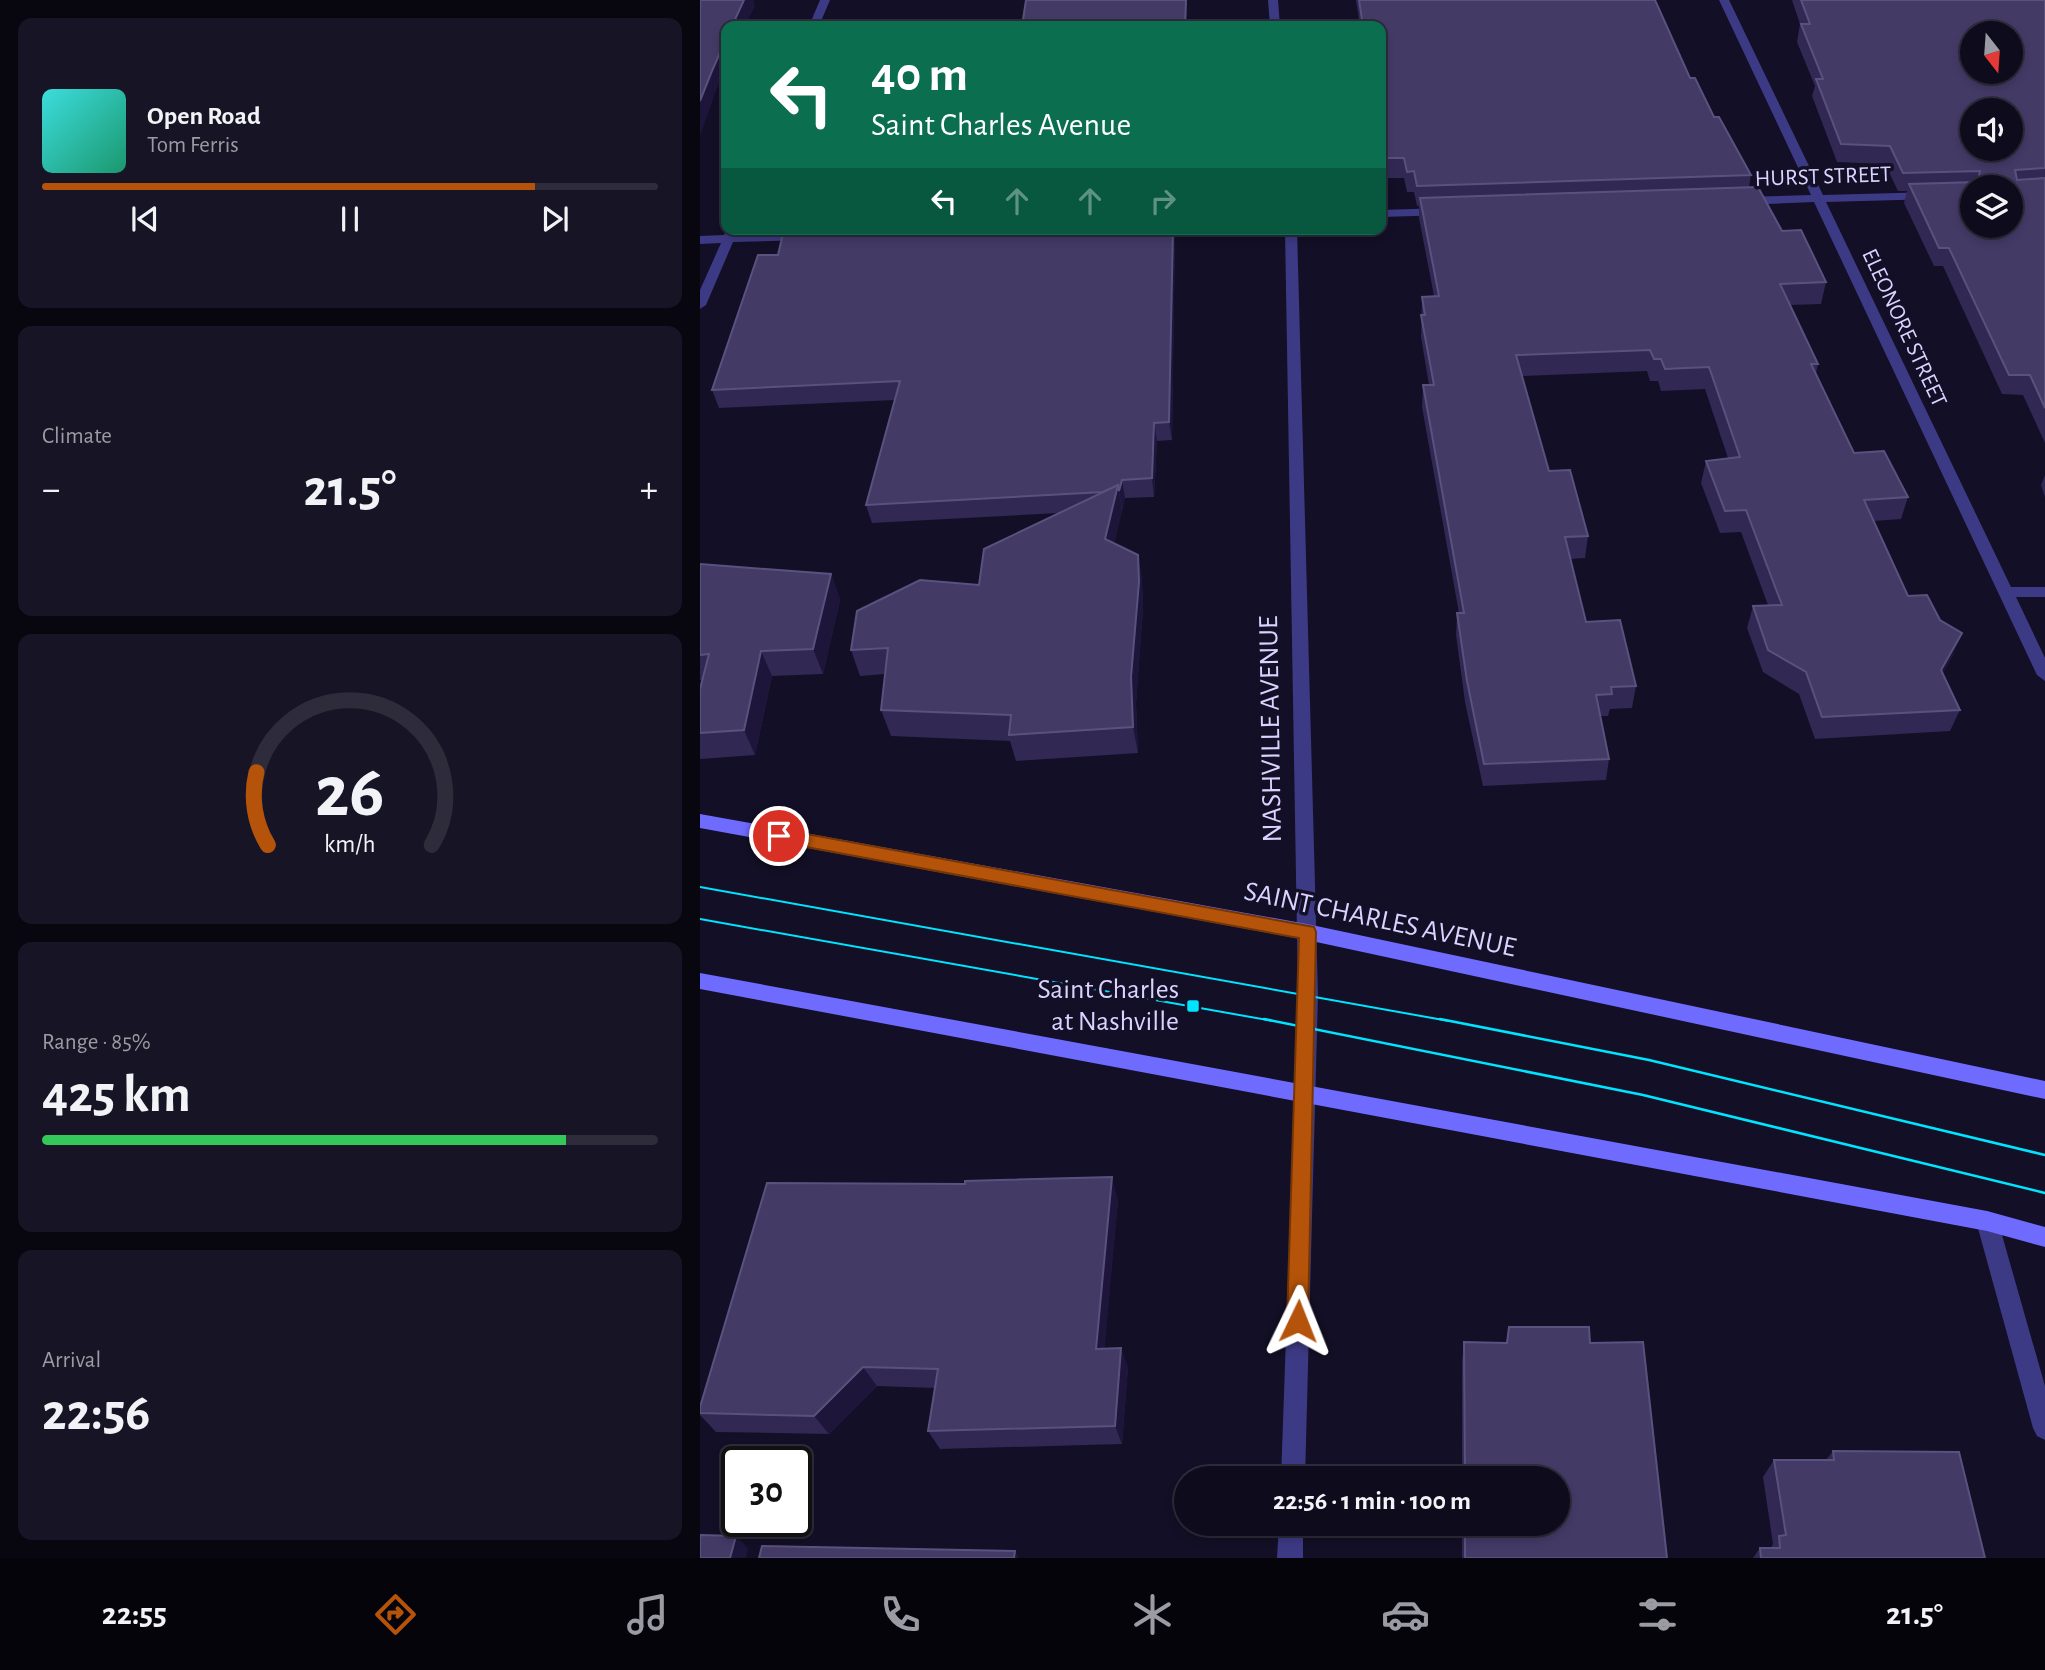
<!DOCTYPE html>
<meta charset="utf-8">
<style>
:root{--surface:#0e0b1c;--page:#171425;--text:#f1f3f6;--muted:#9b9ba3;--line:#2e2b3b;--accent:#b45309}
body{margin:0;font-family:"Alegreya Sans",sans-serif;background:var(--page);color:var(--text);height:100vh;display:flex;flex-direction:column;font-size:26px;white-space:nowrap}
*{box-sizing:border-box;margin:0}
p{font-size:23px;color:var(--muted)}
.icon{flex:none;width:38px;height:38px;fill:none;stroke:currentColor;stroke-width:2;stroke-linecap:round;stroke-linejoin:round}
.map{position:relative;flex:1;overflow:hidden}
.sheet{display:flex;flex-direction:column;gap:18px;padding:18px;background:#08060f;width:700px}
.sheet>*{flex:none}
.top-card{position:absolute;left:21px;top:21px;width:665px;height:214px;border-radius:14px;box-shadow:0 4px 10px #0003,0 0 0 2px var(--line);background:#0b6e4f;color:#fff;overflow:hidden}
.needle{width:46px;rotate:163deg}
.fabs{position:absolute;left:1260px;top:21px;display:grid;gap:14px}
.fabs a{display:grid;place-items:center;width:63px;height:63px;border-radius:50%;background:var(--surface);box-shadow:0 4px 10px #0003,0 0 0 2px var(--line);font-size:35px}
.speed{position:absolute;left:21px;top:1446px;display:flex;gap:14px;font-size:35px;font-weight:700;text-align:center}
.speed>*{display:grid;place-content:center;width:91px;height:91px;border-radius:50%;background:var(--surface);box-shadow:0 4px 10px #0003,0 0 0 2px var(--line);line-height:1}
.speed .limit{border:4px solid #111;border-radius:10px;background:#fff;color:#111}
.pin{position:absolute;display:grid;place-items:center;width:60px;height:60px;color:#fff;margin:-30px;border:4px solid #fff;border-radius:50%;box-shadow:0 2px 7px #0007}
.me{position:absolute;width:77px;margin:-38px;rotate:2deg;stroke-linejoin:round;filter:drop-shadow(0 0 5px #0008)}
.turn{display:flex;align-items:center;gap:24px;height:147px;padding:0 35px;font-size:32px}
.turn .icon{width:91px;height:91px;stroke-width:2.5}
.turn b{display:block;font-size:49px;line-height:60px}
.lanes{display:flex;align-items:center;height:66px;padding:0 35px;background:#0003;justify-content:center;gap:35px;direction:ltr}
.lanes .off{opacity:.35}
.big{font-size:52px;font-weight:700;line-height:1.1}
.sheet .card{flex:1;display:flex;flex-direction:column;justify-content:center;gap:10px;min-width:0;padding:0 24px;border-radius:14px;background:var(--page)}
.sheet .dial{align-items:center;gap:0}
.dial svg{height:182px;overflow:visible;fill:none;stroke:var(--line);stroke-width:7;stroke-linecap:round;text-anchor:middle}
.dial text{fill:var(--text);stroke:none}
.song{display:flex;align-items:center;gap:21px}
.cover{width:84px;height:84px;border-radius:10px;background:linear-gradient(135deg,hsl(180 70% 55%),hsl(160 70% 35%))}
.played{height:7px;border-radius:4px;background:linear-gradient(90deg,var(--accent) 80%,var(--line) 80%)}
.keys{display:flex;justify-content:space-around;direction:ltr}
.heat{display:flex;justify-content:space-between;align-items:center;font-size:38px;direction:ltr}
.charge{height:10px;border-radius:5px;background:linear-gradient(90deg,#34c759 85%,var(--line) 0)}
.trip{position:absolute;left:474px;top:1466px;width:396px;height:70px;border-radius:35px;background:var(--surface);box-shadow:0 4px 10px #0003,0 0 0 2px var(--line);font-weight:700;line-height:70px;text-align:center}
.tab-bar{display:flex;height:112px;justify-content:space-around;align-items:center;background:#06040b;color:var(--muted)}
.tab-bar .icon{width:49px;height:49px}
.tab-bar .on{color:var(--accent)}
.tab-bar b{font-size:32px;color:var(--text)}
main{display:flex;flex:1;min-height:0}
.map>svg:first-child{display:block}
</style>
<main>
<section class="sheet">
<div class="card">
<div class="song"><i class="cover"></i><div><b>Open Road</b><p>Tom Ferris</p></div></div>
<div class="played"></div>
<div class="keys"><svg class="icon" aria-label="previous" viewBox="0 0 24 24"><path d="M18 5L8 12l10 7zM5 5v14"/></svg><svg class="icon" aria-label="pause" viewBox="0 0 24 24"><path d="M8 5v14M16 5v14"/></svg><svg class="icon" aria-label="next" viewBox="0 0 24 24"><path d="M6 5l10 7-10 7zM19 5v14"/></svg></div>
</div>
<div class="card"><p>Climate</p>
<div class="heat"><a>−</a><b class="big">21.5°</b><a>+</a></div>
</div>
<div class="card dial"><svg viewBox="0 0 100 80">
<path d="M14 69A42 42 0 1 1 86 69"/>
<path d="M14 69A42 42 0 0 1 9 37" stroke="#b45309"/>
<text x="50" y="56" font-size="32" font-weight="700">26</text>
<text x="50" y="72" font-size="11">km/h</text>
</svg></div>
<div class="card"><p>Range · 85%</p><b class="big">425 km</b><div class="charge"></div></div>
<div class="card"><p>Arrival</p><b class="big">22:56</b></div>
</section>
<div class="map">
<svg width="1345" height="1558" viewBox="0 0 1345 1558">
<rect width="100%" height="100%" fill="#130f26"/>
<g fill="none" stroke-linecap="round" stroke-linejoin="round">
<!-- minor -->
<g fill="#3d3a85" fill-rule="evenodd">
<path d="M120,0h10l-11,26h-10z"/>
<path d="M568,0h10l2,26h-10z"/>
<path d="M1019,0h10l94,195 149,-4v7l-146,4 185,385h34v10h-29l29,61v23l-8,-6 -223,-473 -73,3 -6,-4 6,-4 70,-2z"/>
<path d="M744,208l6,4 -2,3 -67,2v-7z"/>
<path d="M27,229h12l-3,6 69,-3 6,4 -6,4 -72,2 -27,63 -6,4v-19l21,-47 -21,1v-8l24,-1z"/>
<path d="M585,229h12l21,765 -13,485h-24l17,-485z"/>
<path d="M1287,1211l8,3 3,7 47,165v54l-8,-4 -4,-8 -57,-207 3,-7z"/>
<path d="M579,1524h24v34h-26z"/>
</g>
<!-- secondary -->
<g fill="#6f6bff" fill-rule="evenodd">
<path d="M0,814l607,110 738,157v18l-738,-159 -607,-112z"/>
<path d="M0,973l1287,238 58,16v20l-58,-16 -1287,-242z"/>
</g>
<!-- tram-far1 -->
<g stroke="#00e5ff" stroke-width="2">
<path d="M0,887l749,134"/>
<path d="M0,919l573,102"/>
</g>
<!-- tram -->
<g stroke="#00e5ff" stroke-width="2.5">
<path d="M564,1019l379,76 402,98"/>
<path d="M740,1019l209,41 396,95"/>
</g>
</g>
<!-- wall -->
<g fill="#312854">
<path d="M656,0h299l35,78 61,97 -2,12 33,44 44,51 -5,22 -31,1 28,59 -2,9 38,80 54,44 -7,22 -27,2 34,75 45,59 -10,18 17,37 -10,21 -135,8 -16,-45 -36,-22 -16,-44 6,-22 15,-1 -27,-73 -21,1 -19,-50 5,-22 22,-3 -23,-69 -44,2 -3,-10h-8l-3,-10 -125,5 27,95 39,65 -3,22 -15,1 16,63 50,64 -4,22 -22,1 -2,7h-8l9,43 -3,21 -123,6 -18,-84 -9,-67 1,-22h2l-37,-206 1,-22h6l-8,-48 1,-40 12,-1 -15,-78v-12h-2l-3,-14h-7l-3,-14h-19l-4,-28v-124h-21z"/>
<path d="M1092,0h253v443l-22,-48 -21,-1 -59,-128h-9l-30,-63 3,-12h-9l-13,-27 -48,-2 -25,-66 3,-10 -18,-44 3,-18z"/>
<path d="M475,229l-3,211 -15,1 -3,56 -29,1 -11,45 24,12 4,26 1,27 -7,95 2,50 -122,8 -6,-20 -119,-5 -10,-26 4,-36 -25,2 -9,-26 128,-65 80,-72 -187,10 -6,-18 29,-105 -176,8 -7,-18 66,-135z"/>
<path d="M1345,475v22l-4,-12z"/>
<path d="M0,564l131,10 9,26 -17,74 -51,2 -17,79 -54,4 -1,-1v-69l2,-9h-2z"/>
<path d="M418,1200l-14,148 24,19 -6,77 -182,5 -12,-18 7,-43 -58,-2 -48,48 -113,-2 -16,-17v-8z"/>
<path d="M809,1327l81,16 77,215h-205v-34h96v-45h-96v-117l2,-20 42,1z"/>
<path d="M1133,1451l152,107h-232l7,-10h11l2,-4 -10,-67 11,-17h52z"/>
</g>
<!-- shaded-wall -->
<g fill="#1d163a">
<path d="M44,0h9l2,6 -10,20h-13z"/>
<path d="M486,0h1v26h-2z"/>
<path d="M26,39v30l-9,19 -17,48v-35l12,-30z"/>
<path d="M473,229h2l-3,211 -3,-18z"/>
<path d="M454,423l3,18 -3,56 -2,-19z"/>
<path d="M422,480l3,18 -3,11 -3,-18z"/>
<path d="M418,485l4,26 -12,54 -5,-26z"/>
<path d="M438,555l4,26 1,27 -7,95 2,50 -5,-26 -2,-50z"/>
<path d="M131,574l9,26 -17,74 -10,-25z"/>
<path d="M1262,633l-9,22 -20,37 8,-22z"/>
<path d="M61,651l11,25 -17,79 -11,-25z"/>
<path d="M412,1177l6,23 -15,168 -7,-19z"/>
<path d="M421,1348l7,19 -6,77 -7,-18z"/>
<path d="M163,1367l14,19 -48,48 -15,-18z"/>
<path d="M36,1536l12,12 -2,10h-16z"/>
<path d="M315,1551l4,7h-5z"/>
</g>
<!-- building -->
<g fill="#433a66" stroke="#5a527e" stroke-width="2" fill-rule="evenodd">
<path d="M0,0h44l-12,26h-6v13l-14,32 -12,30z"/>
<path d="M326,0h160l-1,26h-163z"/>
<path d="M659,0h296l35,78h5l19,39h5l32,58 -334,11 -3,-15 -7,1 -3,-14h-19l-4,-28v-104h-18z"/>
<path d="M1101,0h244v168l-30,2 2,10 28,-2v230l-15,-33h-21l-60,-127h-10l-30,-64 69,-2 2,-11 -77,2 -13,-27 -49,-2 -25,-65h7l-22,-55h9zM1272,33h39v39h-39zM1272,110h39v39h-39zM1272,187h39v39h-39z"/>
<path d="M1058,187l24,44 19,-1 25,52 -46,2 38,80h-7l43,89 30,-2 24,46 -44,3 44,96 19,-1 13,25 22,13 -21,37 19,40 -138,7 -16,-45 -38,-22 -15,-44 29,-1 -36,-95 -21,1 -19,-50 34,-4 -31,-90 -44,2 -4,-10h-7l-4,-9 -134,5 33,116 21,-1 18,66 -23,1 21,85 34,-2 16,66 -25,1 1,7 -16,1 13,64 -125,5 -17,-83 -10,-68h7l-41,-228h11l-13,-70h4l-3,-18 17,-1 -19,-98z"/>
<path d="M84,229h389l-4,193 -15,1 -2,55 -30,2 -3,11 -1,-6 -15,7 -237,13 34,-124 -188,9 46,-135h20z"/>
<path d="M418,485l-13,54 33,16 1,27 -8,95 2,50 -124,8 2,-20 -130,-5 7,-62 -37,2 6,-39 63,-31 59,5 5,-36z"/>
<path d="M0,564l131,10 -18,75 -52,2 -17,79 -44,3v-44l9,-35 -9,1z"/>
<path d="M412,1177l-16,172 25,-1 -6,78 -187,5 10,-62 -75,-2 -49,49 -114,-3v-6l67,-224 198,1v-3z"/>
<path d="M809,1327h80l1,16 53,-1 24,216h-202v-34h93v-45h-93l-1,-137 43,1z"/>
<path d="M1133,1451l126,1 26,106h-224l-1,-10h20l-1,-12 7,-1 -12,-75h60z"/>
<path d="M0,1535l36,1 -6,22h-30z"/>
<path d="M62,1546l253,5 -1,7h-255z"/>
</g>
<!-- route -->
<path fill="#b45309" stroke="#753606" stroke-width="2" d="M79,829l535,98 2,5 -8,389 -3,7 -7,3 -8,-3 -3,-7 12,-383 -520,-96 -8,-6z"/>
<!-- markers -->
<rect fill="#00e5ff" stroke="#130f26" stroke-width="2.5" x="486" y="999" width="14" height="14" rx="3.5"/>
<g text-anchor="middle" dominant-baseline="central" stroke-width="7" stroke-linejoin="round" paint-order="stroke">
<!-- far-street labels -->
<g font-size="23" fill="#d9d4ff" stroke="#130f26">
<text transform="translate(1123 177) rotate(-2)">HURST STREET</text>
<text transform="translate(1204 328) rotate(65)">ELEONORE STREET</text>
</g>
<!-- street labels -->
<g font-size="28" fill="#d9d4ff" stroke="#130f26">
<text transform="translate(571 729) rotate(-91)">NASHVILLE AVENUE</text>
<text transform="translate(680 920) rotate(12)">SAINT CHARLES AVENUE</text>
</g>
<!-- poi labels -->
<g font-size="28" fill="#d9d4ff" stroke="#130f26" text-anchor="end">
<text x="479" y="990">Saint Charles<tspan x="479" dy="32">at Nashville</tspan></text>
</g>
</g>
</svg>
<div class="fabs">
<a><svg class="needle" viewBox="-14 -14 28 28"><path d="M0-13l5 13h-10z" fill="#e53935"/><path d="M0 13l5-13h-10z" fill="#9b9ba3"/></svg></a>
<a><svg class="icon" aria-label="sound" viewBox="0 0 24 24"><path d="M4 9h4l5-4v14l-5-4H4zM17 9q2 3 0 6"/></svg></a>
<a><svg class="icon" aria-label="layers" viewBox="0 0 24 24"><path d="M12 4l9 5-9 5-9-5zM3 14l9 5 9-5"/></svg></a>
</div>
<div class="speed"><div class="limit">30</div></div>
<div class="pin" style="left:79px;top:836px;background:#d93025"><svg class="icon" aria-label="arrive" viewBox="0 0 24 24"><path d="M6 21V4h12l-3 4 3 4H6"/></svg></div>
<svg class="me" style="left:598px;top:1321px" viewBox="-20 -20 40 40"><path d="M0-17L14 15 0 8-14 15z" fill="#b45309" stroke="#fff" stroke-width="4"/></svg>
<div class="trip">22:56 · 1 min · 100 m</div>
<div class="top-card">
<div class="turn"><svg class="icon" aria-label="left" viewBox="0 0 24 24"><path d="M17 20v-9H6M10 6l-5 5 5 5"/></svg><div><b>40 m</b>Saint Charles Avenue</div></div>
<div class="lanes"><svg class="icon" aria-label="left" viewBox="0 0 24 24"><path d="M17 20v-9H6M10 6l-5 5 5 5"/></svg><svg class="icon off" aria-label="ahead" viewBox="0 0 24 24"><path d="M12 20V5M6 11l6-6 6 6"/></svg><svg class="icon off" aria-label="ahead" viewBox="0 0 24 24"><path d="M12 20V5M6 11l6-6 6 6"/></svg><svg class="icon off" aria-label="right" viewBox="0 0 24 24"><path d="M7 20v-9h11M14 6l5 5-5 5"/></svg></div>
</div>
</div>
</main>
<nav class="tab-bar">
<b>22:55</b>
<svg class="icon on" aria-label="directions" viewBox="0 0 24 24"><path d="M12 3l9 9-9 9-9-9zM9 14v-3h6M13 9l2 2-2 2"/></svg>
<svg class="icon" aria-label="music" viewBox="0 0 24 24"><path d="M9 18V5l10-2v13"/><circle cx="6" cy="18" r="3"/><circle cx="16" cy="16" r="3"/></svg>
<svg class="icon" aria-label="phone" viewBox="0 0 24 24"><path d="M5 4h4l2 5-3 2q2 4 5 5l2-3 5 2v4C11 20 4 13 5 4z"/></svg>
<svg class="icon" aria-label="climate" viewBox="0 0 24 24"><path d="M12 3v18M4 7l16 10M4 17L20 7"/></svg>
<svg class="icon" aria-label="car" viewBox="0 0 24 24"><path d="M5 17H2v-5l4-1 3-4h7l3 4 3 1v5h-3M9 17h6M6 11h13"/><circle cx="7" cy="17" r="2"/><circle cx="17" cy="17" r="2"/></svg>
<svg class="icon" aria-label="filters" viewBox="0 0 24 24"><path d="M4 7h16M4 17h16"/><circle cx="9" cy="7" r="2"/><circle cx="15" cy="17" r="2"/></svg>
<b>21.5°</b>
</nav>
